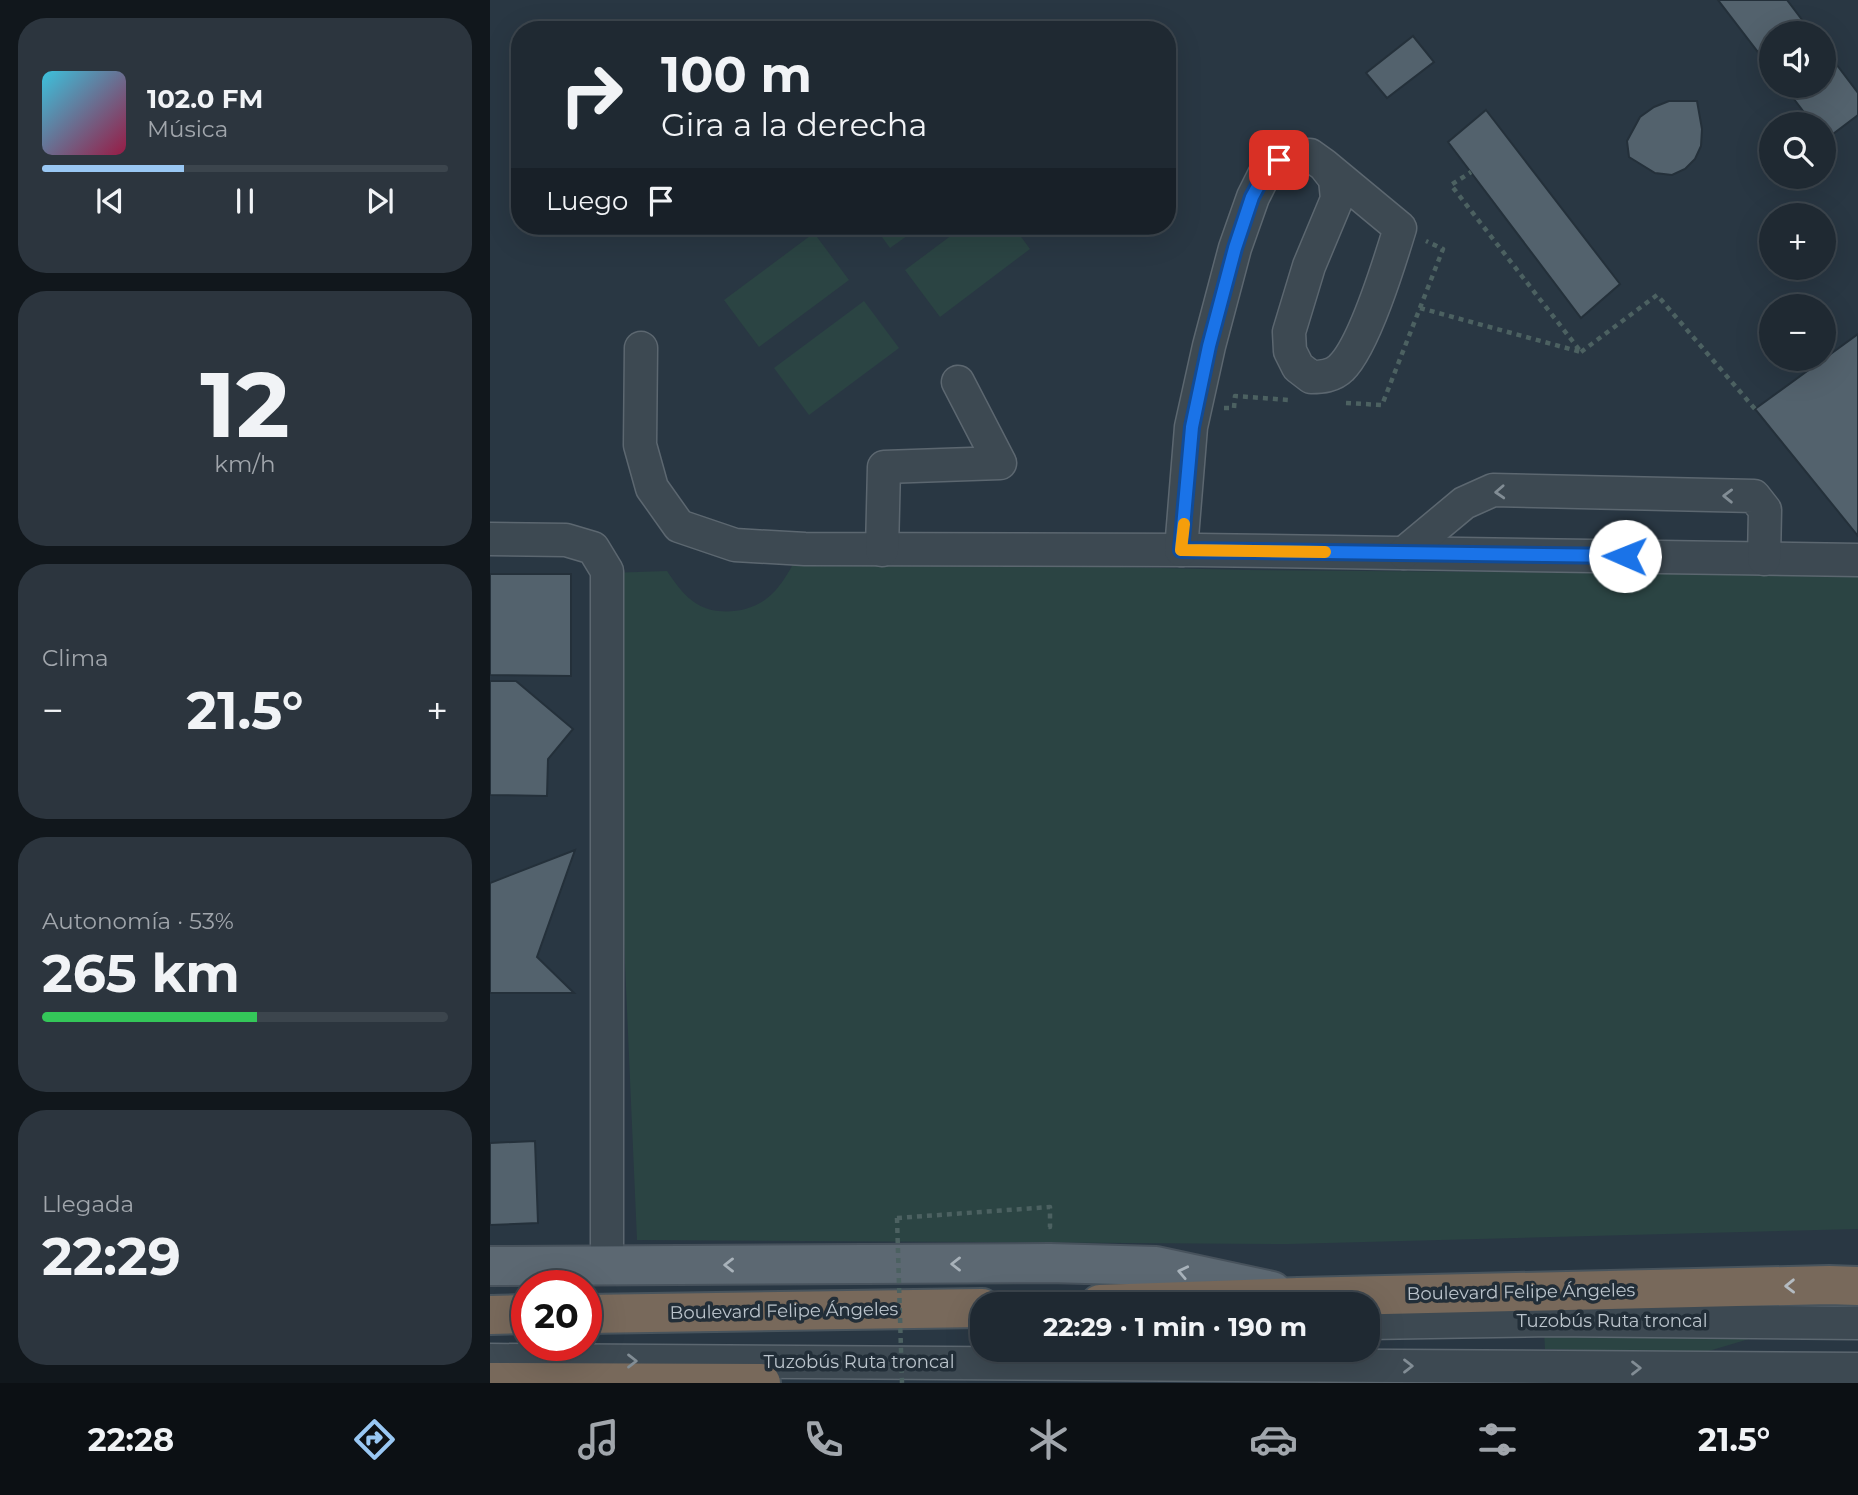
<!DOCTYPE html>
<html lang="es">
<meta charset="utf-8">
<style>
:root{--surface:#1f2932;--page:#2c353e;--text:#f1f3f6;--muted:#a1a6ac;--line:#3c454d;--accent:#99c7f3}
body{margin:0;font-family:Montserrat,sans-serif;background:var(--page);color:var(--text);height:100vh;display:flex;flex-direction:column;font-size:26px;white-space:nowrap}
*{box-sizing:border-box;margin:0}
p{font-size:23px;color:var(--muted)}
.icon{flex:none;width:38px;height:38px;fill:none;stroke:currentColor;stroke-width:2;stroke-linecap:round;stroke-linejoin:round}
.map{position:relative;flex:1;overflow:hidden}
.panel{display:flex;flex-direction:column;gap:18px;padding:18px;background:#11171c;width:490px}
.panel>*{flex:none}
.hud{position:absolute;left:21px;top:21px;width:665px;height:214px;border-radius:28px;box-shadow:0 7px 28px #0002,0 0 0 2px var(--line);background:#1f2932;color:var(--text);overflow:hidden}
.buttons{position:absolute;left:1269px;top:21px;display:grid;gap:14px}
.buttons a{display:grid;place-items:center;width:77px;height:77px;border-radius:50%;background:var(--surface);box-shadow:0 7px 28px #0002,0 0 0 2px var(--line);font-size:35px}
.speed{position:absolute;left:21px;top:1270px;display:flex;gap:14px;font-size:35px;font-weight:700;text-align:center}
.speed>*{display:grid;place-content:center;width:91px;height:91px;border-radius:50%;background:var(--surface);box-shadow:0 7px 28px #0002,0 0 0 2px var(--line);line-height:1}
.speed .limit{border:10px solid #d22;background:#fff;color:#111}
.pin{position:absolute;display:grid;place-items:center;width:60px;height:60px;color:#fff;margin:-30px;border-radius:14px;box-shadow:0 4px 10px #0006}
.me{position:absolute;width:77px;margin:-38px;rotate:271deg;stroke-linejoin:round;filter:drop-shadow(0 0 5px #0008)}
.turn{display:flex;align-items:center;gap:24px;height:147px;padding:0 35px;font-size:32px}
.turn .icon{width:91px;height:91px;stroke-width:2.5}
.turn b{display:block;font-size:49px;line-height:60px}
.then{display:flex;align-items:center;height:66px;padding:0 35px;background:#0003;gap:14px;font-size:26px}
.big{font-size:52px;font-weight:700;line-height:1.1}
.panel .card{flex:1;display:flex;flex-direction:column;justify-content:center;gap:10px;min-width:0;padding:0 24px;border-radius:28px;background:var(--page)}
.panel .dial{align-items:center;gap:0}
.dial b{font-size:91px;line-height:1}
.song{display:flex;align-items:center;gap:21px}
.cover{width:84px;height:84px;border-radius:10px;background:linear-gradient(135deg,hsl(190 70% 55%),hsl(340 70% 35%))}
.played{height:7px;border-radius:4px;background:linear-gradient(90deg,var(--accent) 35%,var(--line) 35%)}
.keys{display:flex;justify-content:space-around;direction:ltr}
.heat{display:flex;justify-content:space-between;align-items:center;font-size:38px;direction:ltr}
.charge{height:10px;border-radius:5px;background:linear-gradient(90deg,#34c759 53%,var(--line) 0)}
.trip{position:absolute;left:480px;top:1292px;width:410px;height:70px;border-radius:28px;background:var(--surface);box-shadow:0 7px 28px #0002,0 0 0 2px var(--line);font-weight:700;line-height:70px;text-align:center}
.menu{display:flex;height:112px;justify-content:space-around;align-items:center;background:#0c1014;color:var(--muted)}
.menu .icon{width:49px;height:49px}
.menu .on{color:var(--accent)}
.menu b{font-size:32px;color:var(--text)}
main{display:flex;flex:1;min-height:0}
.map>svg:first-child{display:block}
</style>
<main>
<section class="panel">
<div class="card">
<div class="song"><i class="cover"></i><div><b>102.0 FM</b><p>Música</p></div></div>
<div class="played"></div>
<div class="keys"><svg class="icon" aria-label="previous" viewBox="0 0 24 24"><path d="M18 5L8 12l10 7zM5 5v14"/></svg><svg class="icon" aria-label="pause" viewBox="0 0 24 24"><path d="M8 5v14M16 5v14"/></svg><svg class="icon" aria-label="next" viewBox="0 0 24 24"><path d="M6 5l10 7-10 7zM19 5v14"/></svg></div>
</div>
<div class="card dial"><b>12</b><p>km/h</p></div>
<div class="card"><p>Clima</p>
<div class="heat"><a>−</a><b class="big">21.5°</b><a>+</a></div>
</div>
<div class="card"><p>Autonomía · 53%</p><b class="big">265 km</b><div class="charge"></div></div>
<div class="card"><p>Llegada</p><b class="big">22:29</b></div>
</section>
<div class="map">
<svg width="1368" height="1383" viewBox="0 0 1368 1383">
<rect width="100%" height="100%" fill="#293743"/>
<!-- green -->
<g fill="#2b4443">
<path d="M384,226h47l-31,22z"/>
<path d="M474,226h49l17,23 -90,68 -35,-47z"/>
<path d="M324,233l35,47 -90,67 -35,-47z"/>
<path d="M374,301l35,47 -90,67 -35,-47z"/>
<path d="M306,559l450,11 612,5v654l-569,15 -652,-4 -29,-667 59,-2c8,12 17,25 30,33 19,12 51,9 69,-5 13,-9 22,-26 30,-40z"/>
<path d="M1054,1331l215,5 -57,17 -157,-4z"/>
</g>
<!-- building -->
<g fill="#53626d" stroke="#24303a" stroke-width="2">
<path d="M1228,0h69l25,33h-41v36z"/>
<path d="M923,36l21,26 -47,36 -21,-25z"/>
<path d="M1334,48l34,45v22l-33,25 -1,-16h-11l-29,-38h40z"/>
<path d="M1179,101h28l5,28 -1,17 -6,13 -10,10 -13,6 -17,-2 -26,-16 -2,-16 13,-24 14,-10z"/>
<path d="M996,110l134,174 -39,34 -133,-176z"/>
<path d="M1368,334v202l-103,-127z"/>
<path d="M0,574h81v102l-81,-1z"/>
<path d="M0,681h26l57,48 -25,30 -1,37 -57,-1z"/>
<path d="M85,850l-38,107 37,36h-84v-110z"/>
<path d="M45,1141l3,82 -48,2v-82z"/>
</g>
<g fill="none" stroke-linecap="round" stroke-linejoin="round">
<!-- minor casing -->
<g stroke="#5c6770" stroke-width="35">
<g id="minor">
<path d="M151,348l-1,97 12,43 27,38 56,19 70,4 394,1 659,10"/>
<path d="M0,539l76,1 27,8 14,23v695"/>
<path d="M392,550l2,-83 116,-4 -42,-81"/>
<path d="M691,550l10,-123 18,-81 26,-98 18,-51 11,-22 15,-15 16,-5h15l14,10 11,14 2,20 -28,67 -20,66 1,19 8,16 13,10c11,0 22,-1 30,-9 23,-22 49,-107 59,-140l-76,-63"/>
<path d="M914,553l60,-50 29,-13 261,6 11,14 -1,49"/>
<path d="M877,1323l184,-3 307,3"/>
<path d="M0,1360l1368,9"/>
</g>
</g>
<!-- major casing -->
<g stroke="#47525c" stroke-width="42">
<path id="major" d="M0,1266l560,-3 106,3 116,25"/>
</g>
<!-- highway casing -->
<g stroke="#48545d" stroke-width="42">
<g id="highway">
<path d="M610,1304l198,-7 531,-12 29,1"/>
<path d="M96,1314l396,-6"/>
<path d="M0,1315l37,-1"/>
<path d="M0,1382l271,1"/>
</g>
</g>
<!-- path -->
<g stroke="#4c6161" stroke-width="4.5" stroke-dasharray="5 5" stroke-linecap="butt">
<path d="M930,308l161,44 -130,-167 20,-13"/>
<path d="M1091,352l76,-57 98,114"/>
<path d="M856,403l36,2 61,-156 -17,-8"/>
<path d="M734,408h10l1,-12 53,4"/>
<path d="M407,1218l153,-11v20h-4"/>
</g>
<!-- minor -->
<use href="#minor" stroke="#3d4952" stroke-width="32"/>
<!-- major -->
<use href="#major" stroke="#5c6872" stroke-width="38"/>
<!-- highway -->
<use href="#highway" stroke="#78695b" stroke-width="38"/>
<!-- path-bridge -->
<path stroke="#4c6161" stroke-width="4.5" stroke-dasharray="5 5" stroke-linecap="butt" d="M407,1218l5,165"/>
</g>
<!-- one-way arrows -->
<defs><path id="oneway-chevron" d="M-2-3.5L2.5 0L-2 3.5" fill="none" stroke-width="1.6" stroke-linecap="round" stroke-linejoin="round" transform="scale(1.75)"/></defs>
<g stroke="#828d95">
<use href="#oneway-chevron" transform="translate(1010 492) rotate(177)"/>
<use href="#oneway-chevron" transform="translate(1238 496) rotate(-179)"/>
<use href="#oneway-chevron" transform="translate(142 1361)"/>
<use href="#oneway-chevron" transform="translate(918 1366)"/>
<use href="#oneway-chevron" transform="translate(1146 1368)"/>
</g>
<g stroke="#a8b2ba">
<use href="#oneway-chevron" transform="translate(466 1264) rotate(180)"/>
<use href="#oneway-chevron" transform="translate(239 1265) rotate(180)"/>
<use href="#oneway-chevron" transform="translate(693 1272) rotate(-168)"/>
</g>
<use stroke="#b4bbc1" href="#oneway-chevron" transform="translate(1300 1286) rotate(179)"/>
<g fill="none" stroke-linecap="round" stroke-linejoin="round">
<!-- route casing -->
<g stroke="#114b97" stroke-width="18">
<path id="route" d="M789,160l-15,15 -12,22 -17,51 -26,98 -17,81 -11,123 444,6"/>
</g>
<!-- route -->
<use href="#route" stroke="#1a73e8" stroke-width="12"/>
<!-- slow -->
<path stroke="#f59e0b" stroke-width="12" d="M694,524l-3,26 144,2"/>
</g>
<g text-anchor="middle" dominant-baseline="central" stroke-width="7" stroke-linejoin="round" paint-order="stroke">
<!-- street labels -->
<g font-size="18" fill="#bbc4cc" stroke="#222e38">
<text transform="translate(1031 1292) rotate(-1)">Boulevard Felipe Ángeles</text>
<text transform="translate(294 1311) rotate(-1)">Boulevard Felipe Ángeles</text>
<text x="1122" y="1321">Tuzobús Ruta troncal</text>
<text x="369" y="1362">Tuzobús Ruta troncal</text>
</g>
</g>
</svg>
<div class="buttons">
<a><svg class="icon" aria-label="sound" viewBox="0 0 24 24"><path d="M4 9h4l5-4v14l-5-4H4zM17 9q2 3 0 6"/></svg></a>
<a><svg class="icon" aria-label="search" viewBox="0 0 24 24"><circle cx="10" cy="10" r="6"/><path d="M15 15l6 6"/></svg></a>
<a>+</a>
<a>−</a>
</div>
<div class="speed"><div class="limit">20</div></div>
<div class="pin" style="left:789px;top:160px;background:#d93025"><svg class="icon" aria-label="arrive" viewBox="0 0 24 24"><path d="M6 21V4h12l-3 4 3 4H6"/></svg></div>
<svg class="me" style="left:1135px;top:556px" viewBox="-20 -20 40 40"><circle r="19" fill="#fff"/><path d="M0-13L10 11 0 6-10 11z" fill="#1a73e8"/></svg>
<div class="trip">22:29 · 1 min · 190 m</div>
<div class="hud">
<div class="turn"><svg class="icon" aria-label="right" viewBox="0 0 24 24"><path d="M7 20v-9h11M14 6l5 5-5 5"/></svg><div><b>100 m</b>Gira a la derecha</div></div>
<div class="then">Luego<svg class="icon" aria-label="arrive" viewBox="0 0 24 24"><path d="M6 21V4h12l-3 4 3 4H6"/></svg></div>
</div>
</div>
</main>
<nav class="menu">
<b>22:28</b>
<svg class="icon on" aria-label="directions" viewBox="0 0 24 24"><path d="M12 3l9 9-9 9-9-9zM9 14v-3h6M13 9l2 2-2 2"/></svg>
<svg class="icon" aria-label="music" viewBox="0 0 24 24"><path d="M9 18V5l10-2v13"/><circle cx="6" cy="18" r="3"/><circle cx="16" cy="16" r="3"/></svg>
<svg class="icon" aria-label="phone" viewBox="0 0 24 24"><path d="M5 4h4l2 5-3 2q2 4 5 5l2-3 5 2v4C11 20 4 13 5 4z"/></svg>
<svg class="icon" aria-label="climate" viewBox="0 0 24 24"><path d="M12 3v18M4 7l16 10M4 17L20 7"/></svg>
<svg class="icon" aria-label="car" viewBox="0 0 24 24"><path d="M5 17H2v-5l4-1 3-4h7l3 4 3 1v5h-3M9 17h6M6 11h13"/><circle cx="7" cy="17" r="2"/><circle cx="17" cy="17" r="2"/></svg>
<svg class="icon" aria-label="filters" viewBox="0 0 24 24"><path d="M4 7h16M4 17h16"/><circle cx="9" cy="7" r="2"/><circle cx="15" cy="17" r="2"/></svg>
<b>21.5°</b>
</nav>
